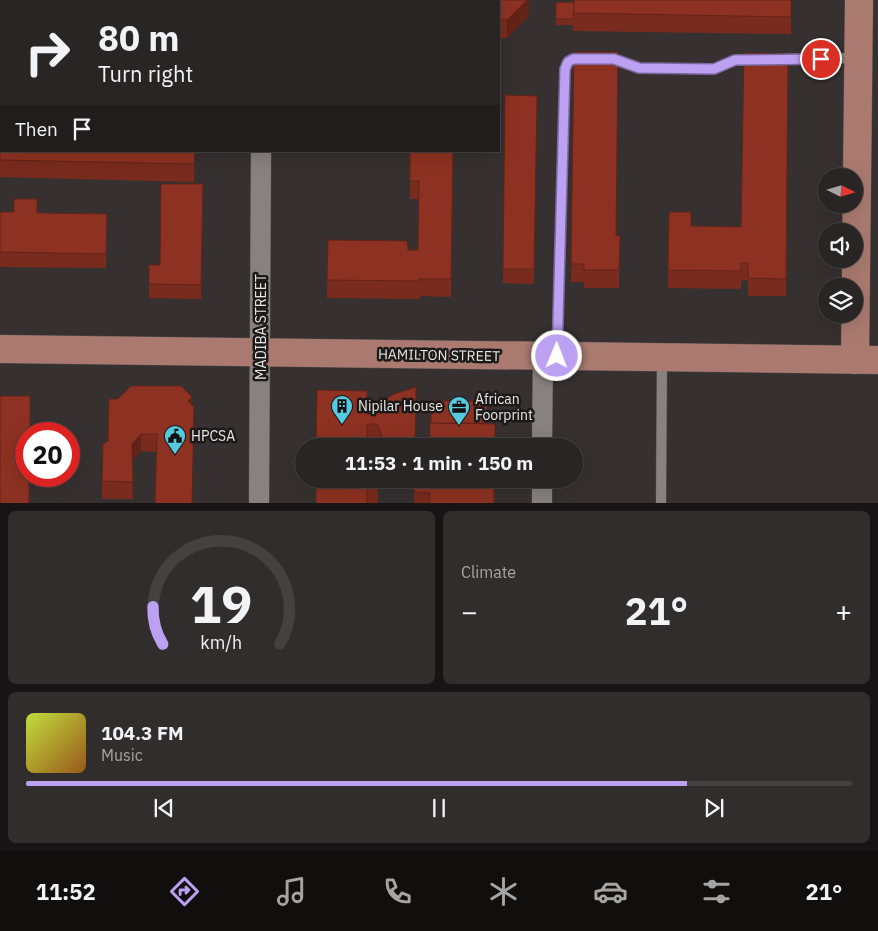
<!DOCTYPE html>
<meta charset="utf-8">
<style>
:root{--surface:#282524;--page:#302d2c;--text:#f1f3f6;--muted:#a5a5a6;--line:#444241;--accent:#bca0f2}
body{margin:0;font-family:"IBM Plex Sans",sans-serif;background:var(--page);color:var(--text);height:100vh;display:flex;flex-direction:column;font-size:19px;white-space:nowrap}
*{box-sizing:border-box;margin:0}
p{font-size:16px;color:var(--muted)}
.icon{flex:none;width:28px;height:28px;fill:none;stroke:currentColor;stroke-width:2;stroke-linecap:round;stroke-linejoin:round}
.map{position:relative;height:503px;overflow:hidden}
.side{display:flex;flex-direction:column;gap:8px;padding:8px;background:#161414;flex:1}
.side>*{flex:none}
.banner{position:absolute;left:0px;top:0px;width:500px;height:152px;box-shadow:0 5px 20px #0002,0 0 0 1px var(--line);background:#282524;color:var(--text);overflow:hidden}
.needle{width:32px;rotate:95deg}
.controls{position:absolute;left:818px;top:168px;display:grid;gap:10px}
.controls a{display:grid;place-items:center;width:45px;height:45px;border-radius:50%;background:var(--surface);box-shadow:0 5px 20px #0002,0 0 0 1px var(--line);font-size:25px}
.speed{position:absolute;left:15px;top:422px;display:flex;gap:10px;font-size:25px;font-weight:700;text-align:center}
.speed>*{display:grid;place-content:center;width:65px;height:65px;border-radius:50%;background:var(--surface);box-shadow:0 5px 20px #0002,0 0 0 1px var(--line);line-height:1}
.speed .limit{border:8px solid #d22;background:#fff;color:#111}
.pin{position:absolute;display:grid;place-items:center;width:42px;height:42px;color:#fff;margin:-21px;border:2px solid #fff;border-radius:50%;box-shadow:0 1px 5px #0007}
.me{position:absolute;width:55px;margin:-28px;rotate:1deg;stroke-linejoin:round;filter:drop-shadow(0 0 4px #0008)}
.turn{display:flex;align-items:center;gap:18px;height:105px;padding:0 15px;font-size:22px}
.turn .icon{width:65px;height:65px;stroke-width:2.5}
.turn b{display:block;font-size:35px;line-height:42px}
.then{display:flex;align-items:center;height:48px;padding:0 15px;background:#0003;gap:10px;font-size:19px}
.big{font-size:38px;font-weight:700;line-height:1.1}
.side .widget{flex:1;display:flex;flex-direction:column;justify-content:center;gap:8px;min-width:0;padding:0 18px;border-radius:8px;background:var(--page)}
.side .dial{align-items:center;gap:0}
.dial svg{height:130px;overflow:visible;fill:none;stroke:var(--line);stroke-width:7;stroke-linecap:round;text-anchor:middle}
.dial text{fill:var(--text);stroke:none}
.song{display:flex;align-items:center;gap:15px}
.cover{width:60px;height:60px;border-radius:8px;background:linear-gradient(135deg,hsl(70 70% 55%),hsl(30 70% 35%))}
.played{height:5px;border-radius:2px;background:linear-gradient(90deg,var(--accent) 80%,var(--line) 80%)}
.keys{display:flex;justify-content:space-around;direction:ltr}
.heat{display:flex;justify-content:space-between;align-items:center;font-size:28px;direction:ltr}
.side .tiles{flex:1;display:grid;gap:8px;grid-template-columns:1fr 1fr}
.widget:last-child{grid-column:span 2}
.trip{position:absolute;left:295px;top:438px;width:288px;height:50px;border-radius:25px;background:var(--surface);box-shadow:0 5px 20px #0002,0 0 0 1px var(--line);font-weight:700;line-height:50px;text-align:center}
.tab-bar{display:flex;height:80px;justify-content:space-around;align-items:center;background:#100f0e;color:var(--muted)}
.tab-bar .icon{width:35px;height:35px}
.tab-bar .selected{color:var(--accent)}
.tab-bar b{font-size:22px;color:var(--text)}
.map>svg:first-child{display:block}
</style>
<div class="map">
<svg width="878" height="504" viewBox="0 0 878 504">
<rect width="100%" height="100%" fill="#363130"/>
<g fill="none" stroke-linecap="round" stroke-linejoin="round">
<!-- lane casing -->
<g stroke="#524e4e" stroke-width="11">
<g id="lane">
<path d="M605,59h9l25,9 75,1 21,-9 22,-1"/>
<path d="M777,59l80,-1"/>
<path d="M557,356l8,-287c4,-10 10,-10 21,-10"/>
<path d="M661,504l1,-146"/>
</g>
</g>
<!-- street casing -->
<g stroke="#524e4e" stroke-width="21">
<g id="street">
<path d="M262,1v-1"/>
<path d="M542,446l1,-90"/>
<path d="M259,504l2,-353"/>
<path d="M542,504v-25"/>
</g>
</g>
<!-- primary casing -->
<g stroke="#524e4e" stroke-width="29">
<g id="primary">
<path d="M0,349l878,11"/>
<path d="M855,360l4,-360"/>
</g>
</g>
<!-- lane -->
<use href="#lane" stroke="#878180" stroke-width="10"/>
<!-- street -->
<use href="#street" stroke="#878180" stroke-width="20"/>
<!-- primary -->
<use href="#primary" stroke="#aa7a70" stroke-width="28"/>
</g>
<!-- wall -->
<g fill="#792b1d">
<path d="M0,0l1,1v14h-1z"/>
<path d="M469,0h60v16l-22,22h-8v-37h-30z"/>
<path d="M791,0v34l-218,-3v-6h-17v-23z"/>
<path d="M0,30l1,121h194l-1,31 -194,-5z"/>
<path d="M574,52l42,184h4l-1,52h-35v-6h-13z"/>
<path d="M788,54l-2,242h-38v-16l-7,1v8l-73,-1 1,-76 22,14 50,1z"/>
<path d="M505,95l32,1 -3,188 -31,-1z"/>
<path d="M410,151h43l-2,146 -31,-1v3l-93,-1 1,-58 80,10h10l1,-51h-9z"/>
<path d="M203,184l-2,115 -52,-1v-33h11z"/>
<path d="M0,212l107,2 -1,54 -106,-1z"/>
<path d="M181,386l-25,66 -15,-1 -9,10 1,38h-31v-18l6,-40 10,-42z"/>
<path d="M367,414l48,27h15l57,-18 8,23h-116l-2,-4 -10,-1 -51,5z"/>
<path d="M378,479v25h-62z"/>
<path d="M414,479l80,25h-80z"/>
</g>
<!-- shaded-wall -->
<g fill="#632318">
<path d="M527,0h2v16l-22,22v-18z"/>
<path d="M192,397v17l-4,-13z"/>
<path d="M141,434v17l-9,10v-17z"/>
</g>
<!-- building -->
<g fill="#8d3222" stroke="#632318">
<rect x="0" y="0" width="29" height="1"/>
<rect x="150" y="0" width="44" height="1"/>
<path d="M352,0h86l2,1h-88z"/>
<path d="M471,0h56l-20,20h-8v-19h-27z"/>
<path d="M574,0h217v17l-218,-4z"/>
<path d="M556,2l18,1 -1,16h-17z"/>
<path d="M0,30h1v121h194l-1,13 -194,-4z"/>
<path d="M574,52h44l-2,184h4l-1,34h-35v-6h-13z"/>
<path d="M744,53l44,1 -2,225 -38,-1v-15h-7v8l-73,-1 1,-58h22v14l50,1z"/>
<path d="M505,95l32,1 -3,173h-31z"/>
<path d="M410,151h43l-2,128h-32l1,2 -93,-1 1,-40 79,1 1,9h10l1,-69h-9z"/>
<path d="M161,184h42l-2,101 -52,-1v-19h11z"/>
<path d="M14,199h23v14l70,1 -1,40 -106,-2v-40h14z"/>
<path d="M131,386h50l11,11 -4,4 6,6 -2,97h-37l2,-70h-16l-9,10 1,38 -31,-1 1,-37 5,-3 1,-42h9z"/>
<path d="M416,387l-1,54h15v-18l65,1v22h-100l-3,-1 -9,-7 -6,-14h-10v18l6,1v3h-57l1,-56 50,1v23h10l6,-13 11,-7z"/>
<path d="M0,396h30v38h-4v42h3v28h-29z"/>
<rect x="431" y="401" width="56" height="22"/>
<path d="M316,479h62v8l-11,-1v18h-51z"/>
<path d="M414,479h80v25h-65l1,-11 -16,-1z"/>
</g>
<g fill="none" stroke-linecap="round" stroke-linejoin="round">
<!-- route casing -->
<g stroke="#7a689d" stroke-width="12">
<path id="route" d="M557,356l8,-287 3,-7 5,-3h41l25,9 75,1 21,-9 86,-1"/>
</g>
<!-- route -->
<use href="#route" stroke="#bca0f2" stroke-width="9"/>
</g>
<!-- icons -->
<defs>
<g id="building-pin" transform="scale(1.125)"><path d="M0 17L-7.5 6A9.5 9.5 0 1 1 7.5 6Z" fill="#55cadf" stroke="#1c1a19"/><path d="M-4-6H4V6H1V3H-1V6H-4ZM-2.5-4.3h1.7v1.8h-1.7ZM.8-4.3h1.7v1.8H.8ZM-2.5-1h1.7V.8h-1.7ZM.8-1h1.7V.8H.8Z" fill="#111"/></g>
<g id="office-pin" transform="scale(1.125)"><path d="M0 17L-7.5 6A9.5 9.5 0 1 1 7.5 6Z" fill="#55cadf" stroke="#1c1a19"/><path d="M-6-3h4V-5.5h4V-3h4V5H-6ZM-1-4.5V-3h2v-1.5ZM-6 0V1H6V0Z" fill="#111"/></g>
<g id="civic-pin" transform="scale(1.125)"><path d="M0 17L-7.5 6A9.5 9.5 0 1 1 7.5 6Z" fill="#55cadf" stroke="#1c1a19"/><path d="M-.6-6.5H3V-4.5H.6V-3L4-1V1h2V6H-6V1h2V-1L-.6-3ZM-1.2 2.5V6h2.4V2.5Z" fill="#111"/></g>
</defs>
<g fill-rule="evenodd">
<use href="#building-pin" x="342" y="406"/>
<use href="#office-pin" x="459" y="407"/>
<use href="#civic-pin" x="175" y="436"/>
</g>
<g text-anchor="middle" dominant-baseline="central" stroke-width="5" stroke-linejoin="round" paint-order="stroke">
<!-- street labels -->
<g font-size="14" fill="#eae6e6" stroke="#1c1a19">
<text transform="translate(261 327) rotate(-90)">MADIBA STREET</text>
<text transform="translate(439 355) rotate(1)">HAMILTON STREET</text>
</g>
<!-- poi labels -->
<g font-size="14" fill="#eae6e6" stroke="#1c1a19" text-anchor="start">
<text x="475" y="399">African<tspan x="475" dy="16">Foorprint</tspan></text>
<text x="358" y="406">Nipilar House</text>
<text x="191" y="436">HPCSA</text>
</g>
</g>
</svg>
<div class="controls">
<a><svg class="needle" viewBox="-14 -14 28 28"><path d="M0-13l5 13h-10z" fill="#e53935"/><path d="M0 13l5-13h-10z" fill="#a5a5a6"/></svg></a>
<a><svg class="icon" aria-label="sound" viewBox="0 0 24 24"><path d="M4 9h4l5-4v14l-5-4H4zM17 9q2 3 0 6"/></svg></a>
<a><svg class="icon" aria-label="layers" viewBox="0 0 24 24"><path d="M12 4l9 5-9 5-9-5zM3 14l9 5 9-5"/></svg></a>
</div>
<div class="speed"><div class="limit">20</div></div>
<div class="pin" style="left:821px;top:59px;background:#d93025"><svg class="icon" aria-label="arrive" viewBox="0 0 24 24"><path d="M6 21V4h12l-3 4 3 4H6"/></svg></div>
<svg class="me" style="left:557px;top:356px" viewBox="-20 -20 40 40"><circle r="17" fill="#bca0f2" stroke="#fff" stroke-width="3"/><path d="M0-11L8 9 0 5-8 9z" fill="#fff"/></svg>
<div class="trip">11:53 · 1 min · 150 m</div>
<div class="banner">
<div class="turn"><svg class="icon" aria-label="right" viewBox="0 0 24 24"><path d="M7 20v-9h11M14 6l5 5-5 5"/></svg><div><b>80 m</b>Turn right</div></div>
<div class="then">Then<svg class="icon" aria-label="arrive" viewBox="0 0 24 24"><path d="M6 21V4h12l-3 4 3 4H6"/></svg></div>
</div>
</div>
<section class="side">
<div class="tiles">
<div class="widget dial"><svg viewBox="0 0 100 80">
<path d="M14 69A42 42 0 1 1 86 69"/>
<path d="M14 69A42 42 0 0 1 8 46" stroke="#bca0f2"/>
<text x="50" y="56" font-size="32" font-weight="700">19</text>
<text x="50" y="72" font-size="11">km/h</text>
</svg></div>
<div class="widget"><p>Climate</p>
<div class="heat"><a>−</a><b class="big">21°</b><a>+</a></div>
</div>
<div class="widget">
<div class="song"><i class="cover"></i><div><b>104.3 FM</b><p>Music</p></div></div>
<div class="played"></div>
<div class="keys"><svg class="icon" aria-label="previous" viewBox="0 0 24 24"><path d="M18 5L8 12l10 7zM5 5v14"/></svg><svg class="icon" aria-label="pause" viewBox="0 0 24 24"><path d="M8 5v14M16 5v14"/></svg><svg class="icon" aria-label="next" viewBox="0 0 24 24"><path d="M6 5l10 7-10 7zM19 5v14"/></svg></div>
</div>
</div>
</section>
<nav class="tab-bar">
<b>11:52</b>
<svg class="icon selected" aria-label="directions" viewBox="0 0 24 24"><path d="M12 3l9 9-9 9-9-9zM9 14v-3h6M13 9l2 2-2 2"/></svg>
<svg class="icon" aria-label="music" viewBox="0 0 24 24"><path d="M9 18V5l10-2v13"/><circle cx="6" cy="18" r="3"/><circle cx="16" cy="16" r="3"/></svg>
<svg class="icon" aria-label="phone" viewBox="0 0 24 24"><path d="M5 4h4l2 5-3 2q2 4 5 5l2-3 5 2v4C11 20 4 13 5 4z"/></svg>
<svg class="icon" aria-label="climate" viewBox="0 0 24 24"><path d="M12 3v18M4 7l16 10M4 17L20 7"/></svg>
<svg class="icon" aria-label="car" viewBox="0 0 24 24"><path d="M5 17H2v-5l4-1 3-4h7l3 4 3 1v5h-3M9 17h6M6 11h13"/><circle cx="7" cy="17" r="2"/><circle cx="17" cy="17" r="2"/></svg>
<svg class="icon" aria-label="filters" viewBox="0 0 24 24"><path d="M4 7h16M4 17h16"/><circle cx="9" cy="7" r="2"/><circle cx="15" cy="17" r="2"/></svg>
<b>21°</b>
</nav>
